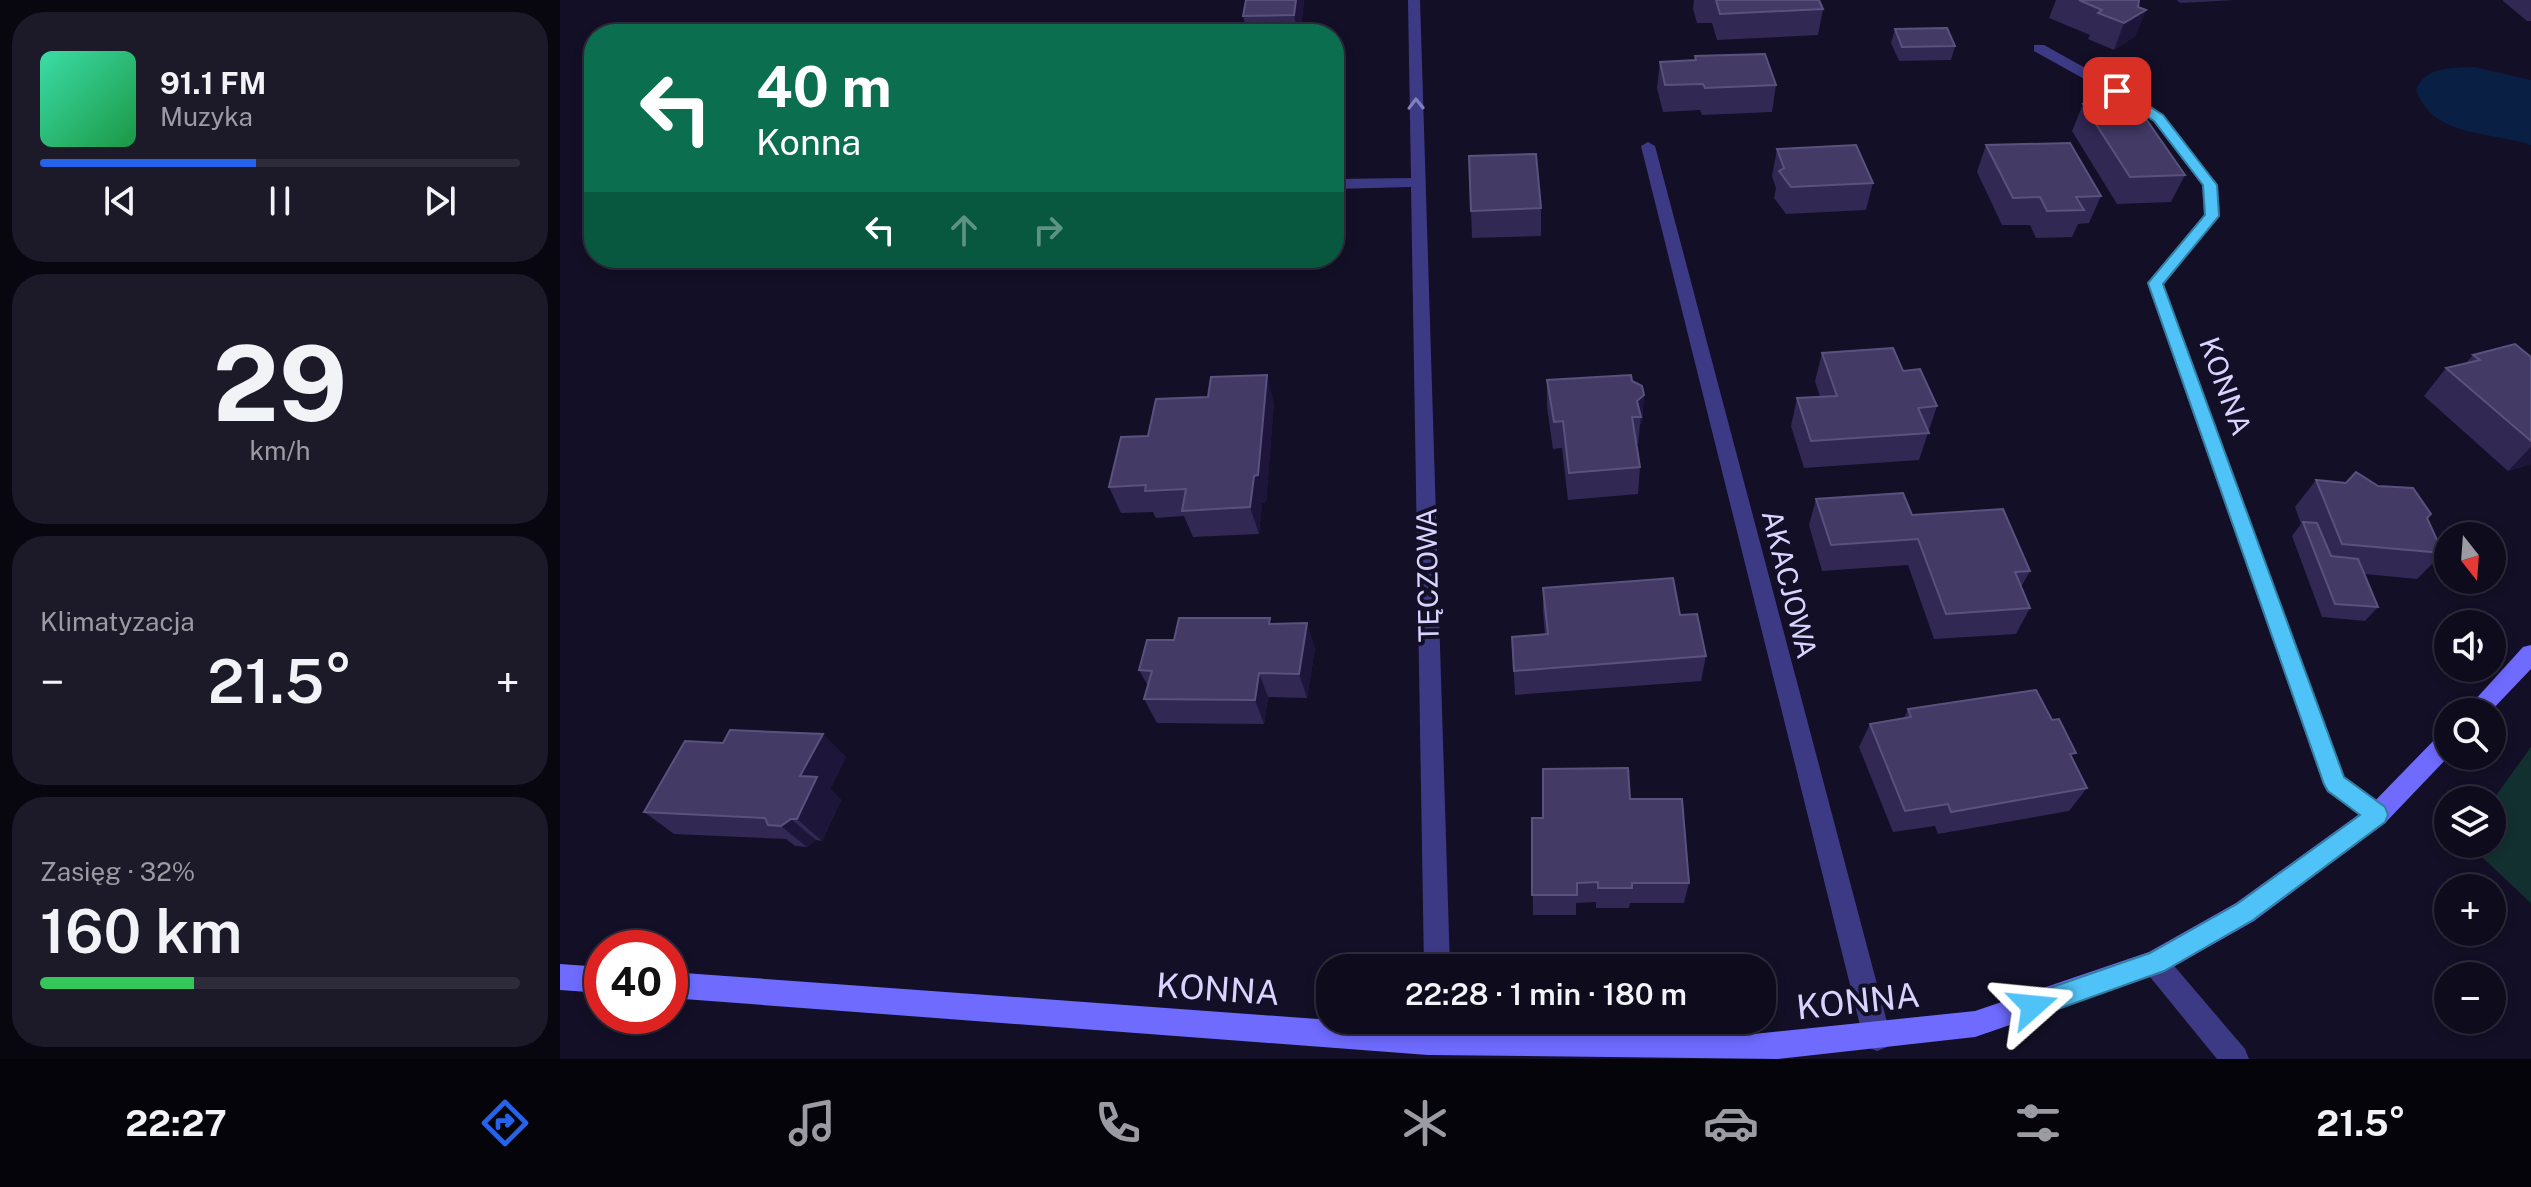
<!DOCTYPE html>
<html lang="pl">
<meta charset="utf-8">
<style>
:root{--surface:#0e0b1c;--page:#1c1929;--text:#f1f3f6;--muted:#9b9ba3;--line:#2e2b3b;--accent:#2563eb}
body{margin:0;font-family:"Public Sans",sans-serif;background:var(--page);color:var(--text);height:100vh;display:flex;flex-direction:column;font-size:30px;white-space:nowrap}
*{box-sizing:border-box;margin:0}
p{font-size:26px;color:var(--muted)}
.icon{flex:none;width:44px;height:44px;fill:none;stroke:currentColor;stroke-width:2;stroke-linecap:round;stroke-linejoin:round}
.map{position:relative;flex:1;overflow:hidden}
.side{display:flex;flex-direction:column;gap:12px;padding:12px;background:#08060f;width:560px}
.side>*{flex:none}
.banner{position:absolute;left:24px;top:24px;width:760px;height:244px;border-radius:32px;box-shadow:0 4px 12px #0003,0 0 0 2px var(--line);background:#0b6e4f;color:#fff;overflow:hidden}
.needle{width:52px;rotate:163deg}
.controls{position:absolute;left:1874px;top:522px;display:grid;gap:16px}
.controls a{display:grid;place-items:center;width:72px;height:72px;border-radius:50%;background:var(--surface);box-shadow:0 4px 12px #0003,0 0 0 2px var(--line);font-size:40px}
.speed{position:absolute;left:24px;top:930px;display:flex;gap:16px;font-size:40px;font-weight:700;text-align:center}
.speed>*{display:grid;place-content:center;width:104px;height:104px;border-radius:50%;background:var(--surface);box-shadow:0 4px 12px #0003,0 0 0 2px var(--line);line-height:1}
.speed .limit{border:12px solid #d22;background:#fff;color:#111}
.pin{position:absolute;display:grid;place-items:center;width:68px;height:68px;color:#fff;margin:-34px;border-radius:16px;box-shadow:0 4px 12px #0006}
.me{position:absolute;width:88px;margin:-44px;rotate:72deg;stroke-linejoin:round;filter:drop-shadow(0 0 6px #0008)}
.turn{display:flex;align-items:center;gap:28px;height:168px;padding:0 40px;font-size:36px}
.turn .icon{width:104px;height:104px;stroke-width:2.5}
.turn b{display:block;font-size:56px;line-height:68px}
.lanes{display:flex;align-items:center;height:76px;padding:0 40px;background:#0003;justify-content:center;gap:40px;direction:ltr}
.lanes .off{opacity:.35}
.big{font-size:60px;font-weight:600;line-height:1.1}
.side .widget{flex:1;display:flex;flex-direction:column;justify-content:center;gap:12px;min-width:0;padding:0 28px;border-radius:32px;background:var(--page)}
.side .dial{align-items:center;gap:0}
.dial b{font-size:104px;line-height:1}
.song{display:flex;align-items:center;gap:24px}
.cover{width:96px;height:96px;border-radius:12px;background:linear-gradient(135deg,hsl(160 70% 55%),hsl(140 70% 35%))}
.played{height:8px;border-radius:4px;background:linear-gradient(90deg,var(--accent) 45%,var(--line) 45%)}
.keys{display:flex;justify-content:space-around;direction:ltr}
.heat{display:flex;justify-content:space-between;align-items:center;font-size:44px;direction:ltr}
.charge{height:12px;border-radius:6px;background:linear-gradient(90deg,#34c759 32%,var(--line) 0)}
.trip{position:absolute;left:756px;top:954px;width:460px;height:80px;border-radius:32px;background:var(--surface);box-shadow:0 4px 12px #0003,0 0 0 2px var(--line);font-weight:600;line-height:80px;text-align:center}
.tabs{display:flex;height:128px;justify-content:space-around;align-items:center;background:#06040b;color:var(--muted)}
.tabs .icon{width:56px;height:56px}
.tabs .on{color:var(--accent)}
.tabs b{font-size:36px;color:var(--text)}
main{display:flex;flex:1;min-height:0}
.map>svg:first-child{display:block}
</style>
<main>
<section class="side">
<div class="widget">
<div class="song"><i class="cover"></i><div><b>91.1 FM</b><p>Muzyka</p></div></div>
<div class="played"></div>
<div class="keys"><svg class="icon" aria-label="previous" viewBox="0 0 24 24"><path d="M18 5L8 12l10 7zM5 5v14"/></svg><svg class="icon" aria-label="pause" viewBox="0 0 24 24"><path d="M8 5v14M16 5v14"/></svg><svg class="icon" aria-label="next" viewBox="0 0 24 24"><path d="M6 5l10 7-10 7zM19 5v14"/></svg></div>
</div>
<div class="widget dial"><b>29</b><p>km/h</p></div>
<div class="widget"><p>Klimatyzacja</p>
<div class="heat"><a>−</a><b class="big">21.5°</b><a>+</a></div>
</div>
<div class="widget"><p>Zasięg · 32%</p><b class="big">160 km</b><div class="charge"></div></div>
</section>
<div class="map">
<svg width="1971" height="1059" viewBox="0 0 1971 1059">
<rect width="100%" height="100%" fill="#130f26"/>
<!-- green -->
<path fill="#12302f" d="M1971,747v156l-63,-59h24v-43z"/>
<!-- water -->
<path fill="#0a1f44" d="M1914,67l57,13v65c-41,-14 -98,-7 -115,-55 9,-24 36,-22 58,-23z"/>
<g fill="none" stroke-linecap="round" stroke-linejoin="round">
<!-- street -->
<g fill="#3d3a85" fill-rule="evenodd">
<path d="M848,0h12l30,968h-26l-13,-781 -77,2v-10l77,-1z"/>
<path d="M1474,45h10l104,58 15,12 55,70 2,31 -57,68 181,493 41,30 4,8 -4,8 -8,3 -50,-34 -4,-8 -176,-501 57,-68 -2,-30 -49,-64 -15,-12 -104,-58z"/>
<path d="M1088,142l7,4 236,891 -4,10 -10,4 -10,-4 -4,-10 -222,-891z"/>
<path d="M1595,950l9,4 81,95 4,10h-32l-71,-87 -4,-9 4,-9z"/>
<path d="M858,1020h26l-6,31 -10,4 -10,-4 -4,-10z"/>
</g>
<!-- secondary -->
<g fill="#6f6bff" fill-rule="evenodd">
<path d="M1971,645v24l-41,43h-26l59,-65z"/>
<path d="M1888,731l1,25 -64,67 -131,98 -90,51 -189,65 -197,22 -350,-4 -758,-57v-26l758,55 316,8 231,-24 174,-59 87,-49 133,-96 71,-73z"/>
<path d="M0,964l42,3v26l-42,-3z"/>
</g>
</g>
<!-- wall -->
<g fill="#312854">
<path d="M686,0h58l-4,34h-53l-4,-18z"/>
<path d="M1134,0h125l4,9 -5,26 -101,5 -5,-17h-15l-4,-14z"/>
<path d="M1496,0h83l-1,7 8,3 -11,26 -21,14 -26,-11 2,-4 -41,-17z"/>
<path d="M1617,0h59l-56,3z"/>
<path d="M1943,0h28v21h-4l-24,-20z"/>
<path d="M1335,29l60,17 -4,14 -52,1 -8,-18z"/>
<path d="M1135,56l81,29 -4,27 -70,3 -2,-5 -37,2 -6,-24 3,-26 35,-2z"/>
<path d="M1523,104l102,71 -14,27 -54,2 -45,-73z"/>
<path d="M34,117v20l-8,-10z"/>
<path d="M1426,145l115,51 -12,27 -11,1 -6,13 -36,1 -6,-13h-28l-25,-53z"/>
<path d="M1217,149l96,34 -7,27 -80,4 -12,-16 2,-10 -4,-12z"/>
<path d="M981,208v28l-69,2 -1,-27z"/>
<path d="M1262,353l81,18 34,35 -18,54 -115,8 -13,-42 6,-28 23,-1 -5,-16z"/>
<path d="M1913,355l58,2v107l-23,7 -84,-75 22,-28 20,-5z"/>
<path d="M987,380l85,1 12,14 -2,28 -2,1 -2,20h-2l4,23 -2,27 -70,6 -6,-52 -9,1 -6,-42z"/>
<path d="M714,402l-8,100 -4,1 -3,31 -66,3 -9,-21 -28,2 -3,-6 -32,1 -12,-26z"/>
<path d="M1756,480l111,39 16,34 -26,26 -52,-5 13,33 -13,14 -43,-4 -30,-81 9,-12 -6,-17z"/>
<path d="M1256,499l96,16 118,56 -9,16 9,21 -14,26 -82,5 -26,-74 -86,6 -13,-46z"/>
<path d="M983,588l137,27 26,41 -5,25 -186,14 -3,-58 33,-3 -2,-21z"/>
<path d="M712,624l43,24 -8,50 -39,-1 -4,27 -107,-1 -13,-24 4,-13 -9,-16 35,-30z"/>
<path d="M1348,709l164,49 15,30 -18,23 -131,23 -3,-8 -42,6 -34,-85 11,-23 34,-6z"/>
<path d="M286,757l-16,32 11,11 -19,41 -6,-1 -9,7 -12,-1 -9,-7 -112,-5 -30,-22z"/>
<path d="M1070,799l59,84 -5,20h-54l-1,5h-33v-6l-20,1v12h-43l-1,-97h11z"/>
</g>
<!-- shaded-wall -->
<g fill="#1d163a">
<path d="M736,0h8l-4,34h-2l-4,-19z"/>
<path d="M1586,10l-11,26 -21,14 10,-27z"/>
<path d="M707,375l7,27 -8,100 -4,1 -3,31 -9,-27z"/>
<path d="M1084,395l-2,28 -2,1 1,-7 -4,-16z"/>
<path d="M1971,447v17l-23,7z"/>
<path d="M747,623l8,25 -8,50 -8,-24z"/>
<path d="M699,673l9,24 -4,27 -9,-24z"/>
<path d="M263,734l23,23 -16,32 11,11 -19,41 -25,-22 3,-43z"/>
<path d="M231,819l25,21 -9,7 -26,-21z"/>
</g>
<!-- building -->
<g fill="#433a66" stroke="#5a527e" stroke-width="2">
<path d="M686,0h50l-2,15 -51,1z"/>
<path d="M1156,0h103l4,9 -103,5z"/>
<path d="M1519,0h60l-1,7 8,3 -22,13 -26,-10 4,-3z"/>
<path d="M1387,28l8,18 -53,1 -7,-18z"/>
<path d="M654,31v3h-80z"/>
<path d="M1205,54l11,31 -71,3 -2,-4 -38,1 -5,-23 36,-2 -1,-4z"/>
<path d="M1575,103l50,72 -55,2 -47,-73z"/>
<path d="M34,117v9l-8,1z"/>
<path d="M1510,143l31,53 -25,1 8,13 -37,1 -7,-14 -27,1 -27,-53z"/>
<path d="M1296,145l17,38 -82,4 -12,-16 5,-3 -7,-19z"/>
<path d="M976,154l5,54 -70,3 -2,-55z"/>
<path d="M1955,344l16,13v84l-85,-73 34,-8 -7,-5z"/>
<path d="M1333,348l10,23 17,-2 17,37 -19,2 11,25 -118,8 -14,-43 40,-2 -15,-43z"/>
<path d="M707,375l-9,100 -4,1 -4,31 -68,4 4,-22 -41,2 1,-6 -37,2 12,-50 27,-1 8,-37 52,-2 3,-20z"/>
<path d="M1071,375l1,6 10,5 2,9 -7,6 4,16h-9l8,50 -71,6 -6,-52 -9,1 -7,-42z"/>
<path d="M1796,472l22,14 35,2 18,26 -4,4 16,35 -101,-9 -26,-64 30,3z"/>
<path d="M1343,493l9,22 91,-6 27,62 -15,1 15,36 -84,6 -28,-75 -87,6 -15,-46z"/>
<path d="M1743,522l14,1 14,33 27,3 20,48 -43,-3z"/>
<path d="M1113,578l7,37 17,-1 9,42 -192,15 -2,-34 36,-3 -5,-46z"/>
<path d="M619,618h91l-1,6 38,-1 -8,51 -40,-1 -4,27 -111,-1 8,-28 -13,-1 8,-30h27z"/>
<path d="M1476,690l16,30 7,-1 17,34 -6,1 17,34 -136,24 -3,-8 -43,7 -35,-87 41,-7 -3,-8z"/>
<path d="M170,730l93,4 -23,42 17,1 -20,42h-6l-10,7 -13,-1 -3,-7 -121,-6 41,-71 38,2z"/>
<path d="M1068,768l2,31h52l7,84h-57v5h-34v-6l-21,1v12h-45v-77h11v-49z"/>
</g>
<!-- one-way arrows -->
<defs><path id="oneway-chevron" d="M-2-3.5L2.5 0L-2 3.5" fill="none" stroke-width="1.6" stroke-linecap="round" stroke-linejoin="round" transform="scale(2)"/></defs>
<use stroke="#837fbc" href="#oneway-chevron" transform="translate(856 104) rotate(-91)"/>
<!-- route -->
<path fill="#4fc3f7" stroke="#337fa1" stroke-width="2" d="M1553,89h8l42,26 54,70 2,31 -56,68 181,493 41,30 3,8 -3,7 -132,98 -89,51 -131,47 -9,-4 -4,-8 4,-9 126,-44 87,-49 123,-89 -32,-24 -4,-7 -176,-501 57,-68 -2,-30 -49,-64 -41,-27z"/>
<g text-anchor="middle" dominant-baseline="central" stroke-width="8" stroke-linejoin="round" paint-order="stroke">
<!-- street labels -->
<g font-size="28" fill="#d9d4ff" stroke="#130f26">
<text transform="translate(1666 386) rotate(70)">KONNA</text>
<text transform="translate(867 575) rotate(-91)">TĘCZOWA</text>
<text transform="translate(1230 584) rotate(76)">AKACJOWA</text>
</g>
<!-- near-street labels -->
<g font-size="34" fill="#d9d4ff" stroke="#130f26">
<text transform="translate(658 989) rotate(4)">KONNA</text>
<text transform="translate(1298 1001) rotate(-6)">KONNA</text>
</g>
</g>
</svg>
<div class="controls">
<a><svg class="needle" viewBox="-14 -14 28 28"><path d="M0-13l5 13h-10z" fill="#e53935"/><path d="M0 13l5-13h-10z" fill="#9b9ba3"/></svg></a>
<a><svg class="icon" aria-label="sound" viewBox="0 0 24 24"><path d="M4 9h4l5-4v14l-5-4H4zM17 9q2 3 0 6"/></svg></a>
<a><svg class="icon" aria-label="search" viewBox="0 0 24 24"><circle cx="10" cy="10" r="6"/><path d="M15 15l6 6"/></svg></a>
<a><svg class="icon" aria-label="layers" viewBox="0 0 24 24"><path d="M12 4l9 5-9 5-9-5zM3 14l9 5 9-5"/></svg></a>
<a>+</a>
<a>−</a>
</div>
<div class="speed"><div class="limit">40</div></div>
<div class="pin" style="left:1557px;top:91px;background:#d93025"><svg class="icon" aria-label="arrive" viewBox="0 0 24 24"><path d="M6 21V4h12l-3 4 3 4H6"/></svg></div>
<svg class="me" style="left:1473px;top:1006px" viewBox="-20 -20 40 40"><path d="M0-17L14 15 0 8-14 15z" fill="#4fc3f7" stroke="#fff" stroke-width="4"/></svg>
<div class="trip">22:28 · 1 min · 180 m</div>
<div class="banner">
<div class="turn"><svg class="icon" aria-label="left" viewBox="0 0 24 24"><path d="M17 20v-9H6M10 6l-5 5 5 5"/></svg><div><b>40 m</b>Konna</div></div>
<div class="lanes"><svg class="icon" aria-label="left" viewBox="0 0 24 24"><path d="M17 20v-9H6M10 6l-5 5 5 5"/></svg><svg class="icon off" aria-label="ahead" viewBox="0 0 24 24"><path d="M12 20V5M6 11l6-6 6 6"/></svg><svg class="icon off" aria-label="right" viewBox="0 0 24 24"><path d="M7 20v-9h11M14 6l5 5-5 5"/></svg></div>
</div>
</div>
</main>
<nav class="tabs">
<b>22:27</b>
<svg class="icon on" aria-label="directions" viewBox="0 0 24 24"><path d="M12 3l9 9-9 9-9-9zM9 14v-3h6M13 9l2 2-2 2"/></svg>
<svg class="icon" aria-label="music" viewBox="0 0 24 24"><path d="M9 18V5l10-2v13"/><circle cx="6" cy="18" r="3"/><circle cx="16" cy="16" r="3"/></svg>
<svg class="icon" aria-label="phone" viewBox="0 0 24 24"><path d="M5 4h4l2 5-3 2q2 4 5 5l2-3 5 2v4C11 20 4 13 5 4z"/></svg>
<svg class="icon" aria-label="climate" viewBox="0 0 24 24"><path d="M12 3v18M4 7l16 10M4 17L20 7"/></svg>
<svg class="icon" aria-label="car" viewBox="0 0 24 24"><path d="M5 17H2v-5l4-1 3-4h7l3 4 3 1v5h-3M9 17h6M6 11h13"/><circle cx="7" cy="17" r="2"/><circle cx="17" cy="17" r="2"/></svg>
<svg class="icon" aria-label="filters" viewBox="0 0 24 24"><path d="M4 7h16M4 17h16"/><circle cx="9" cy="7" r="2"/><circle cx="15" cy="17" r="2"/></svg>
<b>21.5°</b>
</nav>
